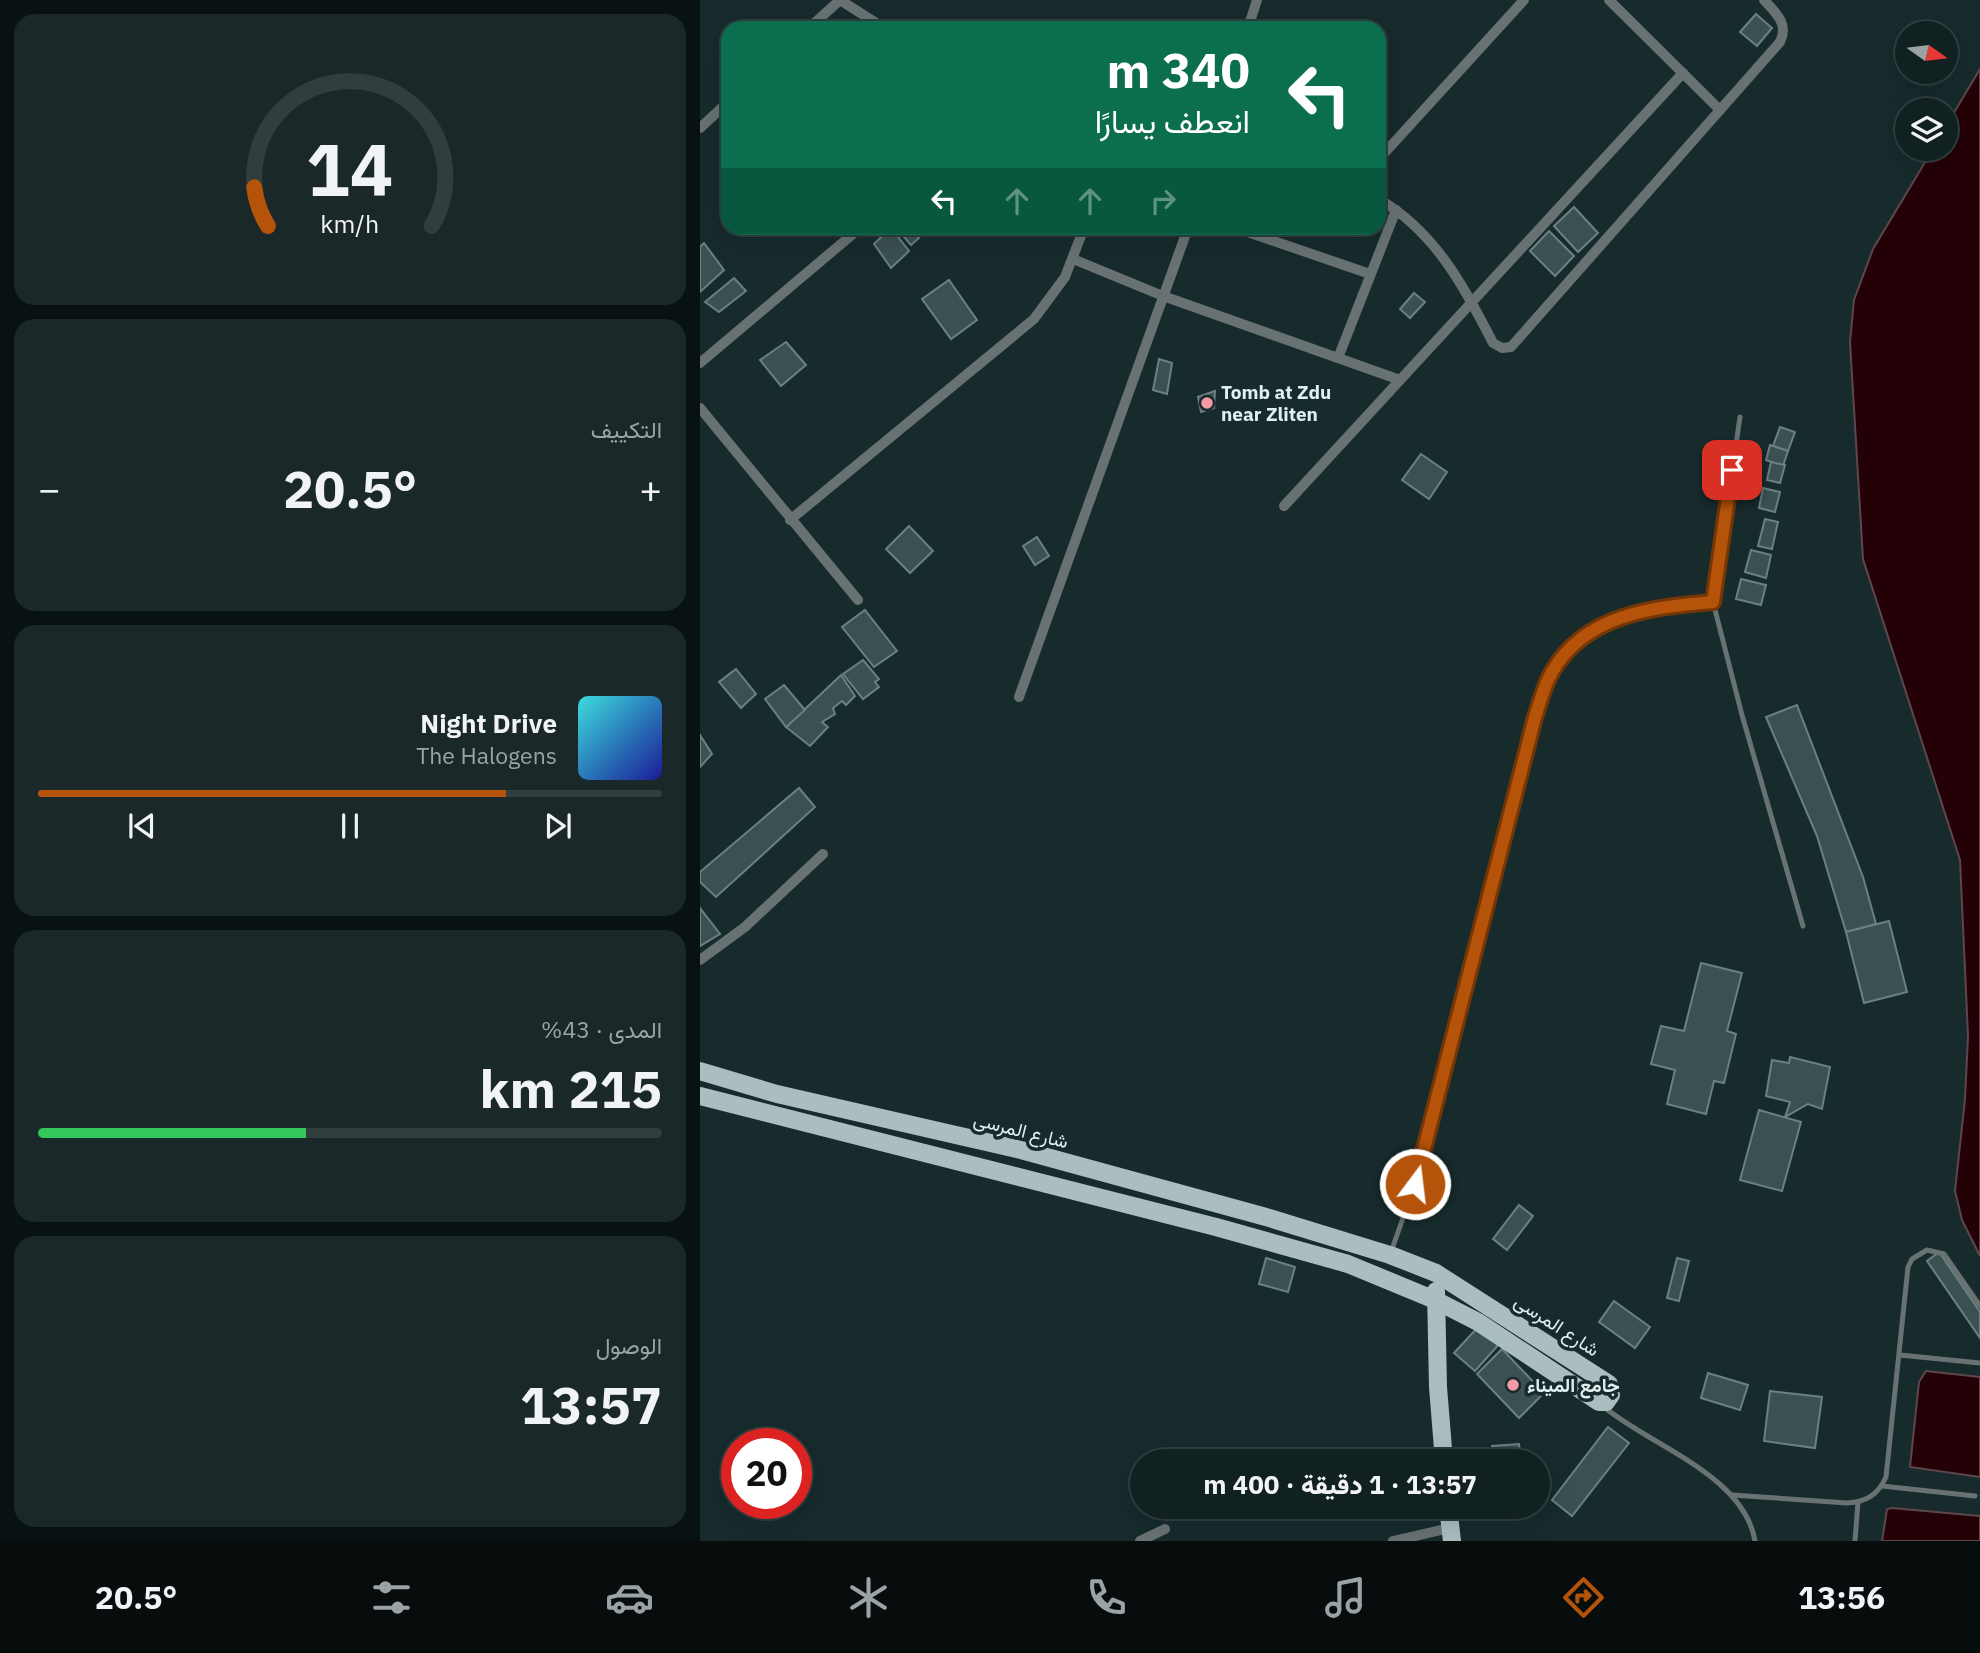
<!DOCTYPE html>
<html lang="ar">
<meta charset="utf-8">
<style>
:root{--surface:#112021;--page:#1a282a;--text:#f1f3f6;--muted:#9ca3a5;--line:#303e3f;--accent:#b45309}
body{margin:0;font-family:"IBM Plex Sans",Vazirmatn,sans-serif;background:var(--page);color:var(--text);direction:rtl;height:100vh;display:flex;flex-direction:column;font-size:26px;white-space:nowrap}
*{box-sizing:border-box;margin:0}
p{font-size:23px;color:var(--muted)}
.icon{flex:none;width:38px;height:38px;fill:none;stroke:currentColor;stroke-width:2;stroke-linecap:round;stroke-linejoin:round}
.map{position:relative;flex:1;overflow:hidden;direction:ltr}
.panel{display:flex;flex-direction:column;gap:14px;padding:14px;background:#091212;width:700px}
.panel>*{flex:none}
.hud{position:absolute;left:21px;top:21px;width:665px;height:214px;border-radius:21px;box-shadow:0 7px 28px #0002,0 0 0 2px var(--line);direction:rtl;background:#0b6e4f;color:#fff;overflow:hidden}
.needle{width:46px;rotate:104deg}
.tools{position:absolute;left:1195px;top:21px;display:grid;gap:14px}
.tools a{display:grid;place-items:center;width:63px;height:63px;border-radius:50%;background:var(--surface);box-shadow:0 7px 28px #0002,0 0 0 2px var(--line);font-size:35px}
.speed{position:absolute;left:21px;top:1428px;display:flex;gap:14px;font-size:35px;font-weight:700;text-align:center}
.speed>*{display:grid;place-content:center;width:91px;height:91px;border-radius:50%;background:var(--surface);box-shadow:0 7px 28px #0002,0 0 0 2px var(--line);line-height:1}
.speed .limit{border:10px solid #d22;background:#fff;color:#111}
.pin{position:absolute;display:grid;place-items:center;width:60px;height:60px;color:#fff;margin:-30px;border-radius:14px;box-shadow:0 4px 10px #0006}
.me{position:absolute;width:77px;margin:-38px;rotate:15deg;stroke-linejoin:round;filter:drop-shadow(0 0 5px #0008)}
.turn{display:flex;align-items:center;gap:24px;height:147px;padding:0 21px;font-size:32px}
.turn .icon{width:91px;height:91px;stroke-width:2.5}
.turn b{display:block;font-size:49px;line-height:60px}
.lanes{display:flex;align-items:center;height:66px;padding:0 21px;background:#0003;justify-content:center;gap:35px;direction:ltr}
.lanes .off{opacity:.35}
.big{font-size:52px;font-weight:800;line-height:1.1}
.panel .card{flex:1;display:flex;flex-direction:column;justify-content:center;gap:10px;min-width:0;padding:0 24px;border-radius:21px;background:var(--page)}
.panel .dial{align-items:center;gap:0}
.dial svg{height:182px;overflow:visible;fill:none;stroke:var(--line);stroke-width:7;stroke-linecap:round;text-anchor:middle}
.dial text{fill:var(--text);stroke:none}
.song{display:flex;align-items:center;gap:21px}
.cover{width:84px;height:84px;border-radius:10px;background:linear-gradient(135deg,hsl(180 70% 55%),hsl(240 70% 35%))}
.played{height:7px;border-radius:4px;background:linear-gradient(90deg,var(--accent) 75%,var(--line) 75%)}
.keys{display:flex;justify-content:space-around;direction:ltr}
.heat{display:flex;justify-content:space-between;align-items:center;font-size:38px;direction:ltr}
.charge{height:10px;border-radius:5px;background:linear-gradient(90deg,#34c759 43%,var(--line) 0)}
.trip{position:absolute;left:430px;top:1449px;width:420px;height:70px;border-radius:35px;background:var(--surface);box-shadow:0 7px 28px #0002,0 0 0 2px var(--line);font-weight:800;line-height:70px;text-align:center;direction:rtl}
.dock{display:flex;height:112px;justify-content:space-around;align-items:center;background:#070d0d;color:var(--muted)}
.dock .icon{width:49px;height:49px}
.dock .active{color:var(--accent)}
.dock b{font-size:32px;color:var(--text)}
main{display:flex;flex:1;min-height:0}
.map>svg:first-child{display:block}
</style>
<main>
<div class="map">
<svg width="1280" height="1541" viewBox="0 0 1280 1541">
<rect width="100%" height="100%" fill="#172b2c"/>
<!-- water -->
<g fill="#240007" stroke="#5d474d" stroke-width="2">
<path d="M1280,69v1187l-18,-36 -7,-29 10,-92 3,-63 -8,-176 -97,-301 -13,-217 4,-42 19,-51 60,-100h13v-23z"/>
<path d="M1226,1371l54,6v100l-70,-10 9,-85z"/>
<path d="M1192,1508l88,8v25h-98l5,-32z"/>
</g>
<!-- building -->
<g fill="#3b5051" stroke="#6a8082" stroke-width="2">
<path d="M1056,14l16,14 -15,18 -17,-14z"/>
<path d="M874,207l24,26 -20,19 -24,-26z"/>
<path d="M191,228l18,23 -18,17 -17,-24z"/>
<path d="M196,228h14l9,10 -8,7z"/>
<path d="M849,231l25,25 -19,20 -25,-25z"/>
<path d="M4,243l20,27 -24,22v-45z"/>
<path d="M34,278l12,13 -27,21 -14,-10z"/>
<path d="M249,280l28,40 -26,19 -29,-40z"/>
<path d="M714,293l11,9 -15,16 -10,-9z"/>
<path d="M86,342l20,23 -25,21 -21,-26z"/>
<path d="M459,359l13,4 -5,31 -14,-4z"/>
<path d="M515,391l-1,17 -13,4 -3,-15z"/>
<path d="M1080,427l15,5 -7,19 -15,-5z"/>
<path d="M1070,445l18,6 -5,15 -17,-6z"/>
<path d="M721,454l26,18 -18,27 -27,-19z"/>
<path d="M1071,462l14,3 -5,18 -13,-3z"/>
<path d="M1063,488l17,4 -5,20 -16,-4z"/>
<path d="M1065,519l13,3 -6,27 -14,-3z"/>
<path d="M209,526l24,25 -23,22 -24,-24z"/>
<path d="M337,537l12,19 -14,9 -12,-19z"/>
<path d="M1051,550l20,5 -5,23 -21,-6z"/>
<path d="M1041,579l25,6 -5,20 -25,-6z"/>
<path d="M165,610l32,41 -23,16 -32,-40z"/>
<path d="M163,660l16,19 -4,3 4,5 -16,12 -20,-25z"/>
<path d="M36,669l20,25 -15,14 -22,-26z"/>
<path d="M141,675l14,21 -9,9 -4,-4 -9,7 2,6 -13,8 6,5 -18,19 -24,-19z"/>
<path d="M84,685l21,25 -19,17 -21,-28z"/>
<path d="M1097,705l66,172 13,47 -30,8 -29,-96 -51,-119z"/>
<path d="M0,735l12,19 -12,13z"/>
<path d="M99,788l16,19 -99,90 -16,-15v-10z"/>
<path d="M0,908l20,26 -20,12z"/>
<path d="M1189,921l18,71 -43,11 -18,-71z"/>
<path d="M1001,963l41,10 -15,58 9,3 -12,49 -10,-2 -8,33 -39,-10 8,-34 -24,-6 10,-38 23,5z"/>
<path d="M1090,1057l40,10 -8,42 -14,-5 -23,13 5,-15 -24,-6 6,-36 17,3z"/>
<path d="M1059,1110l42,12 -19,69 -42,-11z"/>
<path d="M819,1205l14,11 -26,34 -14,-11z"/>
<path d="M1239,1252l41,60v26l-53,-77z"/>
<path d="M566,1258l29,9 -7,25 -29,-8z"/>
<path d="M977,1258l12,3 -10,40 -12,-3z"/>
<path d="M914,1301l36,26 -15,21 -36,-26z"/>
<path d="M780,1325l20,18 -25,28 -21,-18z"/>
<path d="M802,1349l42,44 -25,25 -42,-44z"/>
<path d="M1008,1373l40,12 -8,25 -39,-12z"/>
<path d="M1070,1391l52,6 -7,51 -51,-7z"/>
<path d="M908,1427l21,16 -57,73 -20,-16z"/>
<path d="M819,1444l2,17h-28l-1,-15z"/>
</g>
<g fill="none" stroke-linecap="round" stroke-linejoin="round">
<!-- lane -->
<g stroke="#697273" stroke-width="5">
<path d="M1040,417l-27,185 29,113 61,211"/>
<path d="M691,1252l24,-68 120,-467c5,-14 9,-32 17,-45 33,-58 102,-65 161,-70"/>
<path d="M1200,1355l80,8"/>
<path d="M904,1407c47,39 140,68 151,134"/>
<path d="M1182,1486l93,10"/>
<path d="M1032,1495l115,8c19,-1 31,-8 39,-26l22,-210 4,-8 15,-9 17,4 36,52"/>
<path d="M1155,1541l3,-39"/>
</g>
<!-- street -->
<g stroke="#697273" stroke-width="10">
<path d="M140,0l44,28"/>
<path d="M909,0l111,110"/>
<path d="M109,28l31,-28"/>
<path d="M548,28l9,-28"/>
<path d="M0,128l28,-26"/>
<path d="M679,159l145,-159"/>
<path d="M679,199c56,33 85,87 114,144l9,5 9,-1 269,-305c9,-18 -4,-29 -16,-42"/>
<path d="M536,228l134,46"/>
<path d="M373,259l90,37 237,84"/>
<path d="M638,358l58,-148"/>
<path d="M0,363l160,-135"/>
<path d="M0,408l158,192"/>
<path d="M584,506l399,-433"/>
<path d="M90,520l244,-201 31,-42 19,-49"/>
<path d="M319,697l169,-469"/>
<path d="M0,960l45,-33 78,-73"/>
<path d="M440,1541l25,-12"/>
<path d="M693,1541l57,-13"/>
</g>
<!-- primary -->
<g stroke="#aabec0" stroke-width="18">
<path d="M0,1071l77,23 244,56 245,67 124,38 46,18 173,111 2,11 -5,7h-7l-121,-80 -43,-22 -87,-36 -132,-37 -516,-131"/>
<path d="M736,1291l2,96 6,74"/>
<path d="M748,1507l4,34"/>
</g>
</g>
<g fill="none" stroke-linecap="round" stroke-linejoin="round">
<!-- route casing -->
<g stroke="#753606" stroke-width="18">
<path id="route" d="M715,1184l120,-467c5,-14 9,-32 17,-45 33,-58 102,-65 161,-70l19,-132"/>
</g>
<!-- route -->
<use href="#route" stroke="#b45309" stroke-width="12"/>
</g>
<!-- markers -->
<g fill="#f49aa5" stroke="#172b2c" stroke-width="2.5">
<circle cx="507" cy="403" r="7"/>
<circle cx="813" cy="1385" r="7"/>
</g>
<g text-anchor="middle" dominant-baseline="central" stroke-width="7" stroke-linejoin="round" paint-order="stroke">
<!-- poi labels -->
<g font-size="19" font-weight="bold" fill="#e2eeef" stroke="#172b2c" text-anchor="start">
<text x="521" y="392">Tomb at Zdu<tspan x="521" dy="22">near Zliten</tspan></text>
<text x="827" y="1385">جامع الميناء</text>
</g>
<!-- street labels -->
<g font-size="19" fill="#e2eeef" stroke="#172b2c">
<text transform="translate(321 1130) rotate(14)">شارع المرسى</text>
<text transform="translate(857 1325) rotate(33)">شارع المرسى</text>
</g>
</g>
</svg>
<div class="tools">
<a><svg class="needle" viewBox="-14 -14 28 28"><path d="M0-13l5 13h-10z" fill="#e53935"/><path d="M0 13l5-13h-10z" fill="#9ca3a5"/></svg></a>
<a><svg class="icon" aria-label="layers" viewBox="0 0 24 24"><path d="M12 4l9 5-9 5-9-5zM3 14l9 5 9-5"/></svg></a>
</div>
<div class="speed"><div class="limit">20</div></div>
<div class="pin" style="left:1032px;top:470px;background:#d93025"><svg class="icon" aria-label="arrive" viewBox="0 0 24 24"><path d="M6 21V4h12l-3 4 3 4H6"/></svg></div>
<svg class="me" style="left:715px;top:1184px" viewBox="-20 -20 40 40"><circle r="17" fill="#b45309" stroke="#fff" stroke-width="3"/><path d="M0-11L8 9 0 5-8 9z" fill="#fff"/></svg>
<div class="trip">13:57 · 1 دقيقة · 400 m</div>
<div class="hud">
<div class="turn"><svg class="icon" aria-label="left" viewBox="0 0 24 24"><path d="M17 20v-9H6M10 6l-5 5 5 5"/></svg><div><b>340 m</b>انعطف يسارًا</div></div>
<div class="lanes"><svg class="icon" aria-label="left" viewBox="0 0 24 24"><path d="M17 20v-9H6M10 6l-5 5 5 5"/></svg><svg class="icon off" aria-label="ahead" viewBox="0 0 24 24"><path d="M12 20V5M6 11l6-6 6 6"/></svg><svg class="icon off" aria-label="ahead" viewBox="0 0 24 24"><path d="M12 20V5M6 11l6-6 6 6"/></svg><svg class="icon off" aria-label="right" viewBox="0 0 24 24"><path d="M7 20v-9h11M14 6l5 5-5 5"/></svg></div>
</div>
</div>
<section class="panel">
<div class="card dial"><svg viewBox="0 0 100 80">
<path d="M14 69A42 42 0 1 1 86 69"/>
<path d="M14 69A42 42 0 0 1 8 52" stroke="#b45309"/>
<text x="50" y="56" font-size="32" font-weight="700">14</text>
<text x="50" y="72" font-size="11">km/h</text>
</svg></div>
<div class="card"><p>التكييف</p>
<div class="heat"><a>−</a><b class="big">20.5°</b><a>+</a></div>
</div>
<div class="card">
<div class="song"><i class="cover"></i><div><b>Night Drive</b><p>The Halogens</p></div></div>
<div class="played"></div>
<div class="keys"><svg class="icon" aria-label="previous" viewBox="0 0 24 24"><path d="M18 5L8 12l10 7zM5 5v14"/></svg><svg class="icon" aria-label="pause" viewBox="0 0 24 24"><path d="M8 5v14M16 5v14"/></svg><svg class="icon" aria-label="next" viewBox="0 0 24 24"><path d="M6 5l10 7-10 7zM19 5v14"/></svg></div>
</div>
<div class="card"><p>المدى · 43%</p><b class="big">215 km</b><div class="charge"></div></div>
<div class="card"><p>الوصول</p><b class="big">13:57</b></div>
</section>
</main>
<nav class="dock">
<b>13:56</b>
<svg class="icon active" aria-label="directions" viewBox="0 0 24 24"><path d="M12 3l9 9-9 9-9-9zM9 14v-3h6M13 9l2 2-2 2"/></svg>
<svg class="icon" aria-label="music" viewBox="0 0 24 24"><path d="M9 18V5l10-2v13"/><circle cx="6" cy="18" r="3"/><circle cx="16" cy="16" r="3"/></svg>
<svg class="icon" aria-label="phone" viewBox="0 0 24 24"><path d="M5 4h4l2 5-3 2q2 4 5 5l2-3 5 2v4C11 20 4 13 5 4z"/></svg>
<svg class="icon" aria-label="climate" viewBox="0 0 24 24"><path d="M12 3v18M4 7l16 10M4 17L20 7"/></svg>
<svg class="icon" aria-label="car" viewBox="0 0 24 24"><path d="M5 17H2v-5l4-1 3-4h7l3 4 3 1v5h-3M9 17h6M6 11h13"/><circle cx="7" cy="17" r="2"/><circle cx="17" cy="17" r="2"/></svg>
<svg class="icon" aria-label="filters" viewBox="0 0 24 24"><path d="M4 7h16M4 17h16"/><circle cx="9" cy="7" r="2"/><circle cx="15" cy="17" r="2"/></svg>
<b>20.5°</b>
</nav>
